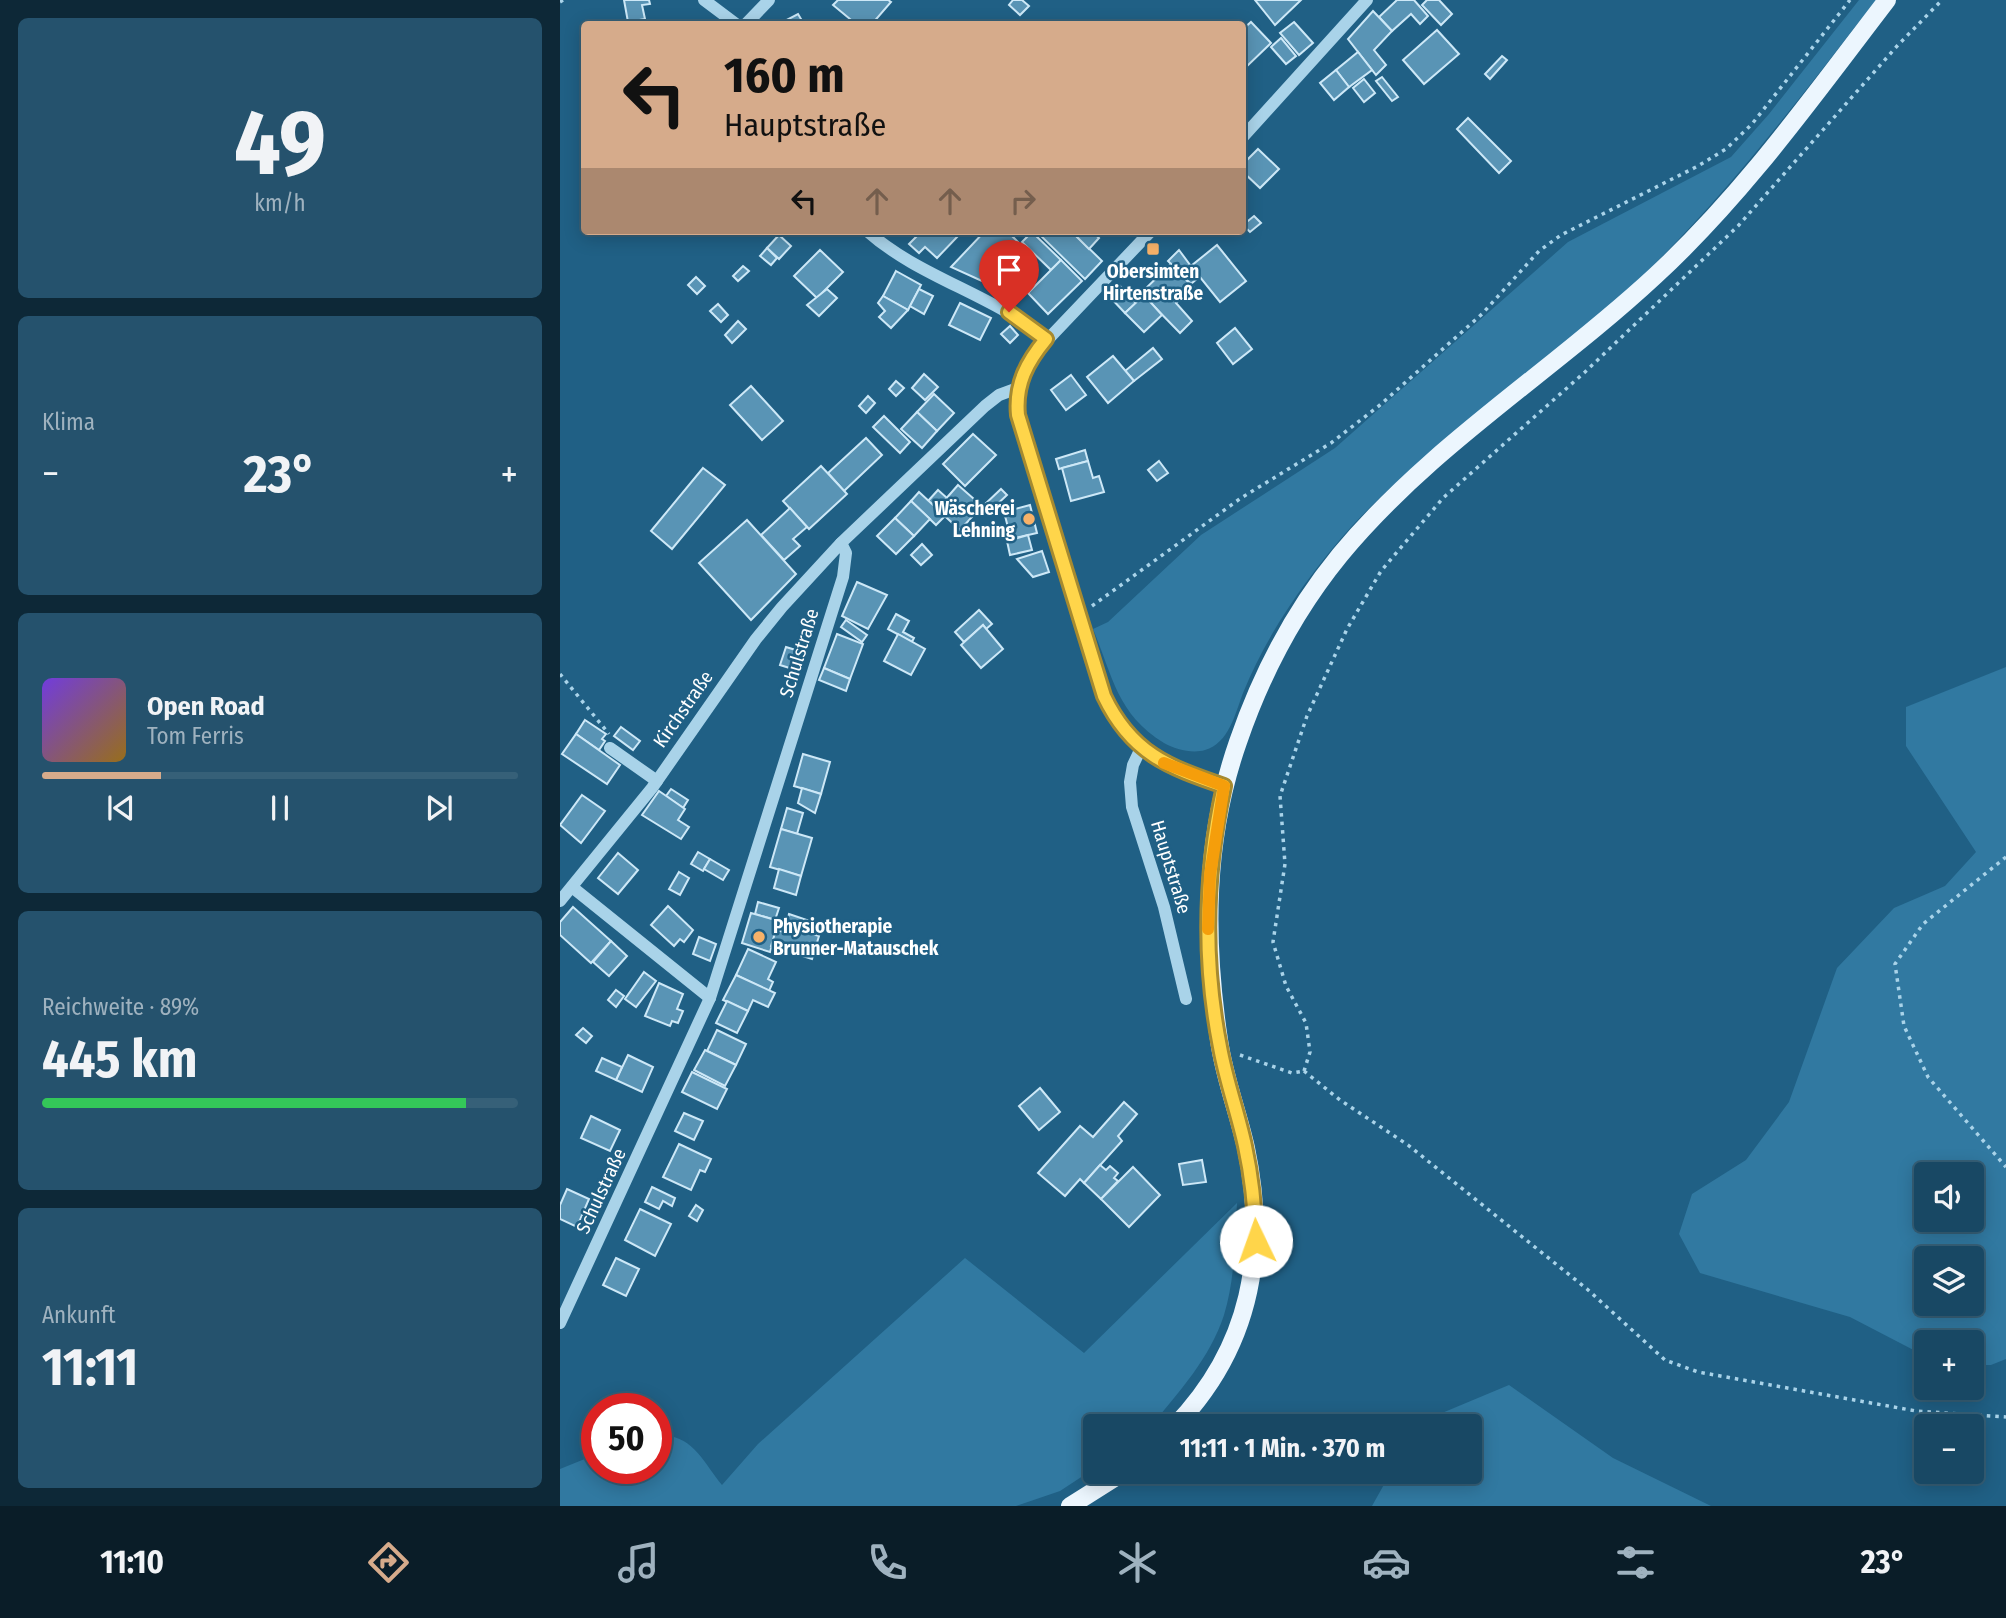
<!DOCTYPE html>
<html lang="de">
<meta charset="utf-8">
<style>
:root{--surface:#184864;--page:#25526d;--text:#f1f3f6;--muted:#9fb2bf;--line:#366078;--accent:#d6ab8b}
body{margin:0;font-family:"Fira Sans Condensed",sans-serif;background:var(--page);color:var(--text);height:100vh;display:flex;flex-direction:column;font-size:26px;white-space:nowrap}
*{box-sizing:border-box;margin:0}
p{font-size:23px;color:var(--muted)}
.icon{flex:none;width:38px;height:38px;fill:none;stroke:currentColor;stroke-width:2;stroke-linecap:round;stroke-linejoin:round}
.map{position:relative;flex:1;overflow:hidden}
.details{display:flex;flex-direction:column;gap:18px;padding:18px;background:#0d2837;width:560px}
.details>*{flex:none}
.banner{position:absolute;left:21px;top:21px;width:665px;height:214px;border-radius:7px;box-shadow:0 4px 18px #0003,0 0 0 2px var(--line);background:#d6ab8b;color:#111;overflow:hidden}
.tools{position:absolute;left:1354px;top:1162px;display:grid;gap:14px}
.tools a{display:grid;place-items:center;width:70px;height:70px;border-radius:7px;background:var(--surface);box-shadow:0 4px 18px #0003,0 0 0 2px var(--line);font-size:35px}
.speed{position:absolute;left:21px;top:1393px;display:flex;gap:14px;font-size:35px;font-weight:700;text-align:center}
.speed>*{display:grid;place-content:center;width:91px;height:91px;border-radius:50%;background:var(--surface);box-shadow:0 4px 18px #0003,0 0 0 2px var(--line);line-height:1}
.speed .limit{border:10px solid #d22;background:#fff;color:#111}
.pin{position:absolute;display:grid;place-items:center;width:60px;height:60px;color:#fff;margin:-72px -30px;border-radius:50% 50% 50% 0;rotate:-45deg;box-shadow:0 0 7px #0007}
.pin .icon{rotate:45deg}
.me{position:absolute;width:77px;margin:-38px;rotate:357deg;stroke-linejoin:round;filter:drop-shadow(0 0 5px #0008)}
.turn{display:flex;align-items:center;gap:24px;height:147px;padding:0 28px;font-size:32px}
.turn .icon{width:91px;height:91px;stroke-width:2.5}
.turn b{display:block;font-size:49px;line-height:60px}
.lanes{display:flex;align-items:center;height:66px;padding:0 28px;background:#0003;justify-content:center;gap:35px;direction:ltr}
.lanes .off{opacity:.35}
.big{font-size:52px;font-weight:700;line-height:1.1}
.details .widget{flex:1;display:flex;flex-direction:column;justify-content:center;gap:10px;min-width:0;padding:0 24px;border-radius:10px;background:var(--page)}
.details .dial{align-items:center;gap:0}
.dial b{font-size:91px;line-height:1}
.song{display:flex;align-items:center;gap:21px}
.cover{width:84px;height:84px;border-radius:10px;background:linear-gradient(135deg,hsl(260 70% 55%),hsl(40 70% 35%))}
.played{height:7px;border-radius:4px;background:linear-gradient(90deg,var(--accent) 25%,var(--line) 25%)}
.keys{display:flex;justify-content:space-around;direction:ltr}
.heat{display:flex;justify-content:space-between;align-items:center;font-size:38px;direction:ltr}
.charge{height:10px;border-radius:5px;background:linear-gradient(90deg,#34c759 89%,var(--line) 0)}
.trip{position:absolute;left:523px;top:1414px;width:399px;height:70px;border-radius:7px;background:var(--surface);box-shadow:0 4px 18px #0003,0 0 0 2px var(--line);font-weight:700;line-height:70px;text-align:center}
.menu{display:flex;height:112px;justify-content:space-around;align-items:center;background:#0a1d28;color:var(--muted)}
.menu .icon{width:49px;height:49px}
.menu .current{color:var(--accent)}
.menu b{font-size:32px;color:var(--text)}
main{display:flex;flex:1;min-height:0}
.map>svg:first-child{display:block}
</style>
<main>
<section class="details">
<div class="widget dial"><b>49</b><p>km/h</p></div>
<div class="widget"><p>Klima</p>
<div class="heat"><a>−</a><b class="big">23°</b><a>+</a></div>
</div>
<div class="widget">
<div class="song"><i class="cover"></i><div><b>Open Road</b><p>Tom Ferris</p></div></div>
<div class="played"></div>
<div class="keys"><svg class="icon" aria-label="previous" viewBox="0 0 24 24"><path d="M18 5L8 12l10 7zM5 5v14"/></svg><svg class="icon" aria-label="pause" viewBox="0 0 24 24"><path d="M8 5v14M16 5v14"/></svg><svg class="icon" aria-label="next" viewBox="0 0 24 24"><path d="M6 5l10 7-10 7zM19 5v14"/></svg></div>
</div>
<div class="widget"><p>Reichweite · 89%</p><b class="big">445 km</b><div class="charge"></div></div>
<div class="widget"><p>Ankunft</p><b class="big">11:11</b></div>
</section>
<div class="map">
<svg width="1446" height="1506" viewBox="0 0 1446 1506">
<rect width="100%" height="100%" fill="#206085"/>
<!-- green -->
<g fill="#3179a1" fill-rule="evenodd">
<path d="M1299,0h17c-85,109 -168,221 -273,312 -83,73 -177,134 -252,215 -43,48 -84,106 -108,166 -8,21 -14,50 -38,57 -13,4 -30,-1 -41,-7 -47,-29 -51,-66 -71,-114l15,-7 93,-87 134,-87 233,-206 163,-85 38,-43z"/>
<path d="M1446,667v692l-15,6h-19v-23h-45v15l-77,-40 -150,-44 -21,-39 13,-40 54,-34 43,-58 48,-134 57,-60 51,-22 31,-34 -70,-106v-39zM1412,1174v46h-45v-46zM1412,1258v46h-45v-46z"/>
<path d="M677,1203c-2,37 -2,76 -13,112 -14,43 -45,77 -73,111h-55l-1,42 -35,23 -44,15h-456v-37l37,-15v14h59v-31c35,-7 48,27 66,48l36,-41 207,-186 119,95z"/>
<path d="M949,1385l104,73 98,48h-339l19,-34h79v-46h-43l15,-13z"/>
</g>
<!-- building -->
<g fill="#5994b5" stroke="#cde8f7" stroke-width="2">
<path d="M64,0h25l1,4 -8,1 3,14 -17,3z"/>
<path d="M278,0h50l3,2 -19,22h-16l-23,-19z"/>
<path d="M453,0h9l7,6 -9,9 -11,-10z"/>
<path d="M695,0h46l-26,25z"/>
<path d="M837,0h17l14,16 -8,8 -9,-10 -19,17 -13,-14z"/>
<path d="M867,0h12l13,14 -11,11 -19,-20z"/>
<path d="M813,11l19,20 -18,19 12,15 -10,10 -28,-36z"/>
<path d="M238,14l6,10h-25z"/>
<path d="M691,22l20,21 -29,28v-41z"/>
<path d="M734,22l19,21 -14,12 -19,-22z"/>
<path d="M877,30l22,24 -35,30 -21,-24z"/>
<path d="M721,38l15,18 -10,8 -15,-17z"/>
<path d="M798,52l14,18 -23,17 -13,-17z"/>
<path d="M942,56l5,4 -17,19 -5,-5z"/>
<path d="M776,70l13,17 -15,13 -14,-17z"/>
<path d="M822,77l16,20 -6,4 -16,-20z"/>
<path d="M804,79l11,14 -11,9 -11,-14z"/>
<path d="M908,118l43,43 -12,12 -42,-44z"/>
<path d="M698,149l21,20 -19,19 -18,-17v-6z"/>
<path d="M694,216l7,7 -11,9 -7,-7z"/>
<path d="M362,231h33l4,4 -22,23 -12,-11 -6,6 -10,-9z"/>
<path d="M425,231h22l11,11 -36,39 -31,-14z"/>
<path d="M483,231h28l31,30 -17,18 -45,-44z"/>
<path d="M511,231h20l8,7 -10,11z"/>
<path d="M472,232l29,28 -10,10 -29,-28z"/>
<path d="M219,235l12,11 -12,13 -12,-11z"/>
<path d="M657,245l29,36 -26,21 -29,-36z"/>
<path d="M207,248l10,10 -6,7 -11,-9z"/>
<path d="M260,250l23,22 -26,26 -23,-22z"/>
<path d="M619,250l20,27 -8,7 -23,-23z"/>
<path d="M501,260l21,21 -34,33 -20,-21z"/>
<path d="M611,264l22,23 -17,16 16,18 -12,12 -39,-40z"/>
<path d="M183,266l6,5 -11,10 -5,-5z"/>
<path d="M336,271l25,14 -13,25 -25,-14z"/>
<path d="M136,277l9,9 -8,8 -9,-9z"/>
<path d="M560,286l16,17 -11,10 -16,-17z"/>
<path d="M267,289l10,9 -18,18 -12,-11z"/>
<path d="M359,289l14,7 -9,18 -14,-8z"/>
<path d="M584,295l18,20 -18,17 -19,-19z"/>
<path d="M323,296l25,14 -17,18 -12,-11 6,-6 -7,-8z"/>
<path d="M400,303l31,15 -11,22 -31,-15z"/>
<path d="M158,304l10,11 -7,7 -11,-11z"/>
<path d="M178,321l8,8 -14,14 -7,-8z"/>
<path d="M450,326l8,9 -8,8 -9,-9z"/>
<path d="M675,328l17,21 -19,15 -16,-21z"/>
<path d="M593,348l9,11 -28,22 -9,-10z"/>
<path d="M553,356l21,25 -26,22 -21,-26z"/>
<path d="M364,374l14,13 -13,13 -13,-12z"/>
<path d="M511,375l15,20 -20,15 -15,-20z"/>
<path d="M336,381l8,7 -8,8 -7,-7z"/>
<path d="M191,386l32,35 -21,19 -32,-35z"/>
<path d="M374,394l20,19 -17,18 -20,-19z"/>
<path d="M308,396l7,7 -9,10 -7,-7z"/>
<path d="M357,412l20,19 -15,17 -21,-19z"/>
<path d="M324,416l26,26 -10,11 -27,-26z"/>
<path d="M413,434l23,21 -31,31 -22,-22z"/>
<path d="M306,438l16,17 -38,36 -16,-18z"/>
<path d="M525,450l3,11 -29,8 -3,-10z"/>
<path d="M528,461l5,17 6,-2 5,16 -33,9 -9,-33z"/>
<path d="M599,461l9,12 -11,8 -9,-11z"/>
<path d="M261,466l26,28 -38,35 -26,-28z"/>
<path d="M143,468l22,17 -53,64 -21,-18z"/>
<path d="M398,485l24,21 -22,24 -23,-21z"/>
<path d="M441,489l6,6 -18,17 -6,-6z"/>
<path d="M378,490l9,8 -10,11 -9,-8z"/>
<path d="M359,492l26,24 -9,9 -25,-24z"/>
<path d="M351,501l19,18 -16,17 -19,-18z"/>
<path d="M470,505l7,28 -26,6 -7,-27z"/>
<path d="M230,508l17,19 -14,12 7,7 -16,14 -23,-25z"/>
<path d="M335,518l19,18 -18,18 -19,-18z"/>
<path d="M187,520l49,54 -45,46 -52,-57z"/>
<path d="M468,535l4,15 -22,5 -3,-14z"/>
<path d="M362,544l10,11 -11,10 -10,-10z"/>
<path d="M482,551l7,21 -16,5 -16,-18z"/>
<path d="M297,582l30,13 -19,34 -26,-13z"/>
<path d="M419,610l13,14 -6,5 -3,-4 -19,17 -9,-10z"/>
<path d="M336,614l13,7 -6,11 11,6 -2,4 -24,-13z"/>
<path d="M286,620l21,15 -5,7 -21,-15z"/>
<path d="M423,625l20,24 -22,19 -20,-23z"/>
<path d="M277,634l26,10 -13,35 -26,-11z"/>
<path d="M338,634l27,15 -14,26 -27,-14z"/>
<path d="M226,647l16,5 -6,18 -16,-5z"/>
<path d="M264,668l26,11 -4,12 -27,-11z"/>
<path d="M25,720l21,14 -4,5 3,2 -6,9 -23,-16z"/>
<path d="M61,727l19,14 -7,9 -19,-14z"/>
<path d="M16,734l44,31 -13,19 -45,-30z"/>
<path d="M243,754l27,8 -9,32 -27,-8z"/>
<path d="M242,788l19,6 -6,19 -17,-10z"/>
<path d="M111,789l17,11 -5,8 -17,-12z"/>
<path d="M99,791l26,18 -7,11 11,7 -8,12 -39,-24z"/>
<path d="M22,795l23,16 -24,32 -21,-18z"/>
<path d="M227,808l16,5 -6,21 -16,-5z"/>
<path d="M221,829l31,9 -11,38 -31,-9z"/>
<path d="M138,852l12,7 -7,12 -12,-7z"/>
<path d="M58,853l20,17 -20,24 -20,-16z"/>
<path d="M150,859l19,11 -6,10 -19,-11z"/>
<path d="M219,869l22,7 -5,19 -22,-7z"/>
<path d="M119,872l10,6 -9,17 -11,-6z"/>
<path d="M198,902l21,6 -4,12 -20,-6z"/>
<path d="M108,906l25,24 -9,12 -4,-3 -6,7 -23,-21z"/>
<path d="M13,907l38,34 -20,22 -31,-28v-13z"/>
<path d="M191,913l28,8 -9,31 -28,-9z"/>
<path d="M229,914l24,8 -4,11 10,3 -7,23 -41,-13 5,-16 8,2z"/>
<path d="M139,937l17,7 -6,17 -17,-7z"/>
<path d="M51,941l16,15 -18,20 -16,-14z"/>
<path d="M188,949l28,13 -8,17 5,3 -4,9 -33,-16z"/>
<path d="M84,972l12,9 -20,26 -11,-8z"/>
<path d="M176,975l39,18 -7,14 -15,-7 -5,11 -25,-11z"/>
<path d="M99,983l24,11 -6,15 6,2 -5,12 -6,-2 -2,5 -25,-10z"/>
<path d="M56,990l8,6 -8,11 -8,-7z"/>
<path d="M167,1001l21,10 -11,22 -21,-10z"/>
<path d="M23,1028l9,8 -6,7 -10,-8z"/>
<path d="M157,1030l29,14 -10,21 -29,-14z"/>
<path d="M145,1050l31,15 -11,21 -31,-16z"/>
<path d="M68,1055l25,12 -11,25 -26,-12z"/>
<path d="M42,1058l20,9 -6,13 -20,-9z"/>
<path d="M132,1072l35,17 -10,20 -35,-17z"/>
<path d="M480,1088l20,24 -21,18 -20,-24z"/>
<path d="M564,1102l13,12 -19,22 4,5 -38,42 -4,-4 -15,17 -27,-23 42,-47 13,11z"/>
<path d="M124,1113l19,8 -9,19 -19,-9z"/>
<path d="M31,1116l29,14 -10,21 -29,-13z"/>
<path d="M119,1144l32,15 -6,13 -5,-2 -9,20 -28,-13z"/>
<path d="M642,1160l4,22 -23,3 -4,-21z"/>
<path d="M540,1165l6,5 4,-4 8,7 -4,5 4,3 -17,18 -17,-16z"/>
<path d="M573,1167l27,28 -31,32 -28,-28z"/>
<path d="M92,1187l23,11 -3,8 -9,-5 -4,8 -14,-7z"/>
<path d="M7,1189l22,10 -12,28 -17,-8v-14z"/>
<path d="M136,1205l7,5 -6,11 -8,-5z"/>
<path d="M80,1209l31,15 -16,32 -30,-16z"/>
<path d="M56,1258l23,11 -13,27 -23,-11z"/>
</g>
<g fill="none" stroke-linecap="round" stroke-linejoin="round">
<!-- path -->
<g stroke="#a9d3e9" stroke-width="3.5" stroke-dasharray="3.5 5" stroke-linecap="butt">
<path d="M0,2l3,-2"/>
<path d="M532,606l149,-108 90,-55 49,-38 102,-91 57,-63 22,-16 137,-69 28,-17 26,-25 98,-124"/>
<path d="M0,674l49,60"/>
<path d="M1446,857l-83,67 -28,40 9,62 24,51 78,90"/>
<path d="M680,1055l52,18 12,-2"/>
<path d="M744,1071l6,-19 -4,-29 -20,-37 -13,-44 12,-78 -5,-68 27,-80 40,-87 34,-58 62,-73 142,-126 153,-146 160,-181 44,-45"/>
<path d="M744,1071l36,29 68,45 179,144 78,71 33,12 218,39 90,6"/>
</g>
<!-- minor -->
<g stroke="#a9d3e9" stroke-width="12">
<path d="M144,0l32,24"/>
<path d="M186,24l23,-24"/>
<path d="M682,138l125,-138"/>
<path d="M307,231c53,47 125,63 179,108"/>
<path d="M591,231l-117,123 -16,34v27l86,281c27,57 64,71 120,90"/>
<path d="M50,748l47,33"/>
<path d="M581,748l-8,17 -3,17 2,25 32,100 22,92"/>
<path d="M12,887l138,111"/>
<path d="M0,901l92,-113 104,-149 26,-32 59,-64 144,-137 14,-11 19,-7"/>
<path d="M0,1323l150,-325 133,-421 3,-24 -5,-10"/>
</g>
<!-- major -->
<g stroke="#ecf6fe" stroke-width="18">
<path d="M615,1426c76,-79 93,-173 71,-278 -8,-36 -22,-71 -27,-108 -15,-101 -15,-201 19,-298 23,-67 57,-132 102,-187 90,-109 213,-184 315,-279 89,-82 159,-181 232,-276"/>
<path d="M510,1506l54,-34"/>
</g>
</g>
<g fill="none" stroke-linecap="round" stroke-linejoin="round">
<!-- route casing -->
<g stroke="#a68a30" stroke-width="18">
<path id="route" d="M449,312l37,27c-19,23 -31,45 -28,76l86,281c27,57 64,71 120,90 -19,86 -21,175 -4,261 6,34 18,66 25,99 7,32 10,63 11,95"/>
</g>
<!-- route -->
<use href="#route" stroke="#ffd54a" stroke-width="12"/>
<!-- slow -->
<path stroke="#f59e0b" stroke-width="12" d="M604,763l60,23 -14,89 -2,54"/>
</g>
<!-- markers -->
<g fill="#f7b269" stroke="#206085" stroke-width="2.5">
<rect x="586" y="242" width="14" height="14" rx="3.5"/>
<circle cx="469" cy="519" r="7"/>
<circle cx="199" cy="937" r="7"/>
</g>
<g text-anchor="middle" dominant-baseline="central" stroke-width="5" stroke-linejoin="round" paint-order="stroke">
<!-- poi labels -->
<g font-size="19" font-weight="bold" fill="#fff" stroke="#206085">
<text x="593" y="271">Obersimten<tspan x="593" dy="22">Hirtenstraße</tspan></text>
<text x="455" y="508" text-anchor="end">Wäscherei<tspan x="455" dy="22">Lehning</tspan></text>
<text x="213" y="926" text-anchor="start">Physiotherapie<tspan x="213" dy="22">Brunner-Matauschek</tspan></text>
</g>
<!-- street labels -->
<g font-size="19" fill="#fff" stroke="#206085">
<text transform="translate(239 653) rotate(-73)">Schulstraße</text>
<text transform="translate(123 709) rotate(-55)">Kirchstraße</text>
<text transform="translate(611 867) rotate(73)">Hauptstraße</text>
<text transform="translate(41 1191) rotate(-65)">Schulstraße</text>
</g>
</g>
</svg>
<div class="tools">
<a><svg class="icon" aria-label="sound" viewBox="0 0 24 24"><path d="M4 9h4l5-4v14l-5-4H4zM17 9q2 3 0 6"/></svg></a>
<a><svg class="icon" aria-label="layers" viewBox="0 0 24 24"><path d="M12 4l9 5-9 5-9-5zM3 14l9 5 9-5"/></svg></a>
<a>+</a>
<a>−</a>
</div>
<div class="speed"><div class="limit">50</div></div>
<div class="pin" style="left:449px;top:312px;background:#d93025"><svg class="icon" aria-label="arrive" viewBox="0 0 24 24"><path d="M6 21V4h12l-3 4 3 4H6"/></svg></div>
<svg class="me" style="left:696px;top:1241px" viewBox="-20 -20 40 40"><circle r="19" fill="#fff"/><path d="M0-13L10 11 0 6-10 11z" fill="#ffd54a"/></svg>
<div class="trip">11:11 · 1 Min. · 370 m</div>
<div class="banner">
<div class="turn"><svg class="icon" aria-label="left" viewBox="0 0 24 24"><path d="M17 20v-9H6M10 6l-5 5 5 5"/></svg><div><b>160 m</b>Hauptstraße</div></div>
<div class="lanes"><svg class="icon" aria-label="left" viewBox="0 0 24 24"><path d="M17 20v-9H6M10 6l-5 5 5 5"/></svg><svg class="icon off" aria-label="ahead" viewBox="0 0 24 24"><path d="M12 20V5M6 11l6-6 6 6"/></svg><svg class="icon off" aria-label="ahead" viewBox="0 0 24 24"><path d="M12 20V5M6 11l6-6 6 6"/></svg><svg class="icon off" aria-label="right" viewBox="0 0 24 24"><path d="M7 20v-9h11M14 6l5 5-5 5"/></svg></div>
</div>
</div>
</main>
<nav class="menu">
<b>11:10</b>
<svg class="icon current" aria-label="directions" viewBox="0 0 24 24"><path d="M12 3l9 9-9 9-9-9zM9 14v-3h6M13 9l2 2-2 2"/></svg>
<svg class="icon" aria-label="music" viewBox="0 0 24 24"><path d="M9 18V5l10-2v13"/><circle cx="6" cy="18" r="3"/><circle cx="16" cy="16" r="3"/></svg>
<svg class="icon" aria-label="phone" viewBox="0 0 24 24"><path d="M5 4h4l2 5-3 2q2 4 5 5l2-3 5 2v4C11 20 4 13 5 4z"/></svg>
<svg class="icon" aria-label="climate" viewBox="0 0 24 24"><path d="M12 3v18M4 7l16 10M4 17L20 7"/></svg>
<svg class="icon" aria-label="car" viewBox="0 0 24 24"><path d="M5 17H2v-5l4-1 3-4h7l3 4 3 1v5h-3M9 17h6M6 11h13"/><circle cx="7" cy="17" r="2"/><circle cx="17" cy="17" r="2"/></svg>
<svg class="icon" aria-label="filters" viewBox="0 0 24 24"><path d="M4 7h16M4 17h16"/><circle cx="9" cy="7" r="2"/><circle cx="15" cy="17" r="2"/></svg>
<b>23°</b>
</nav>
